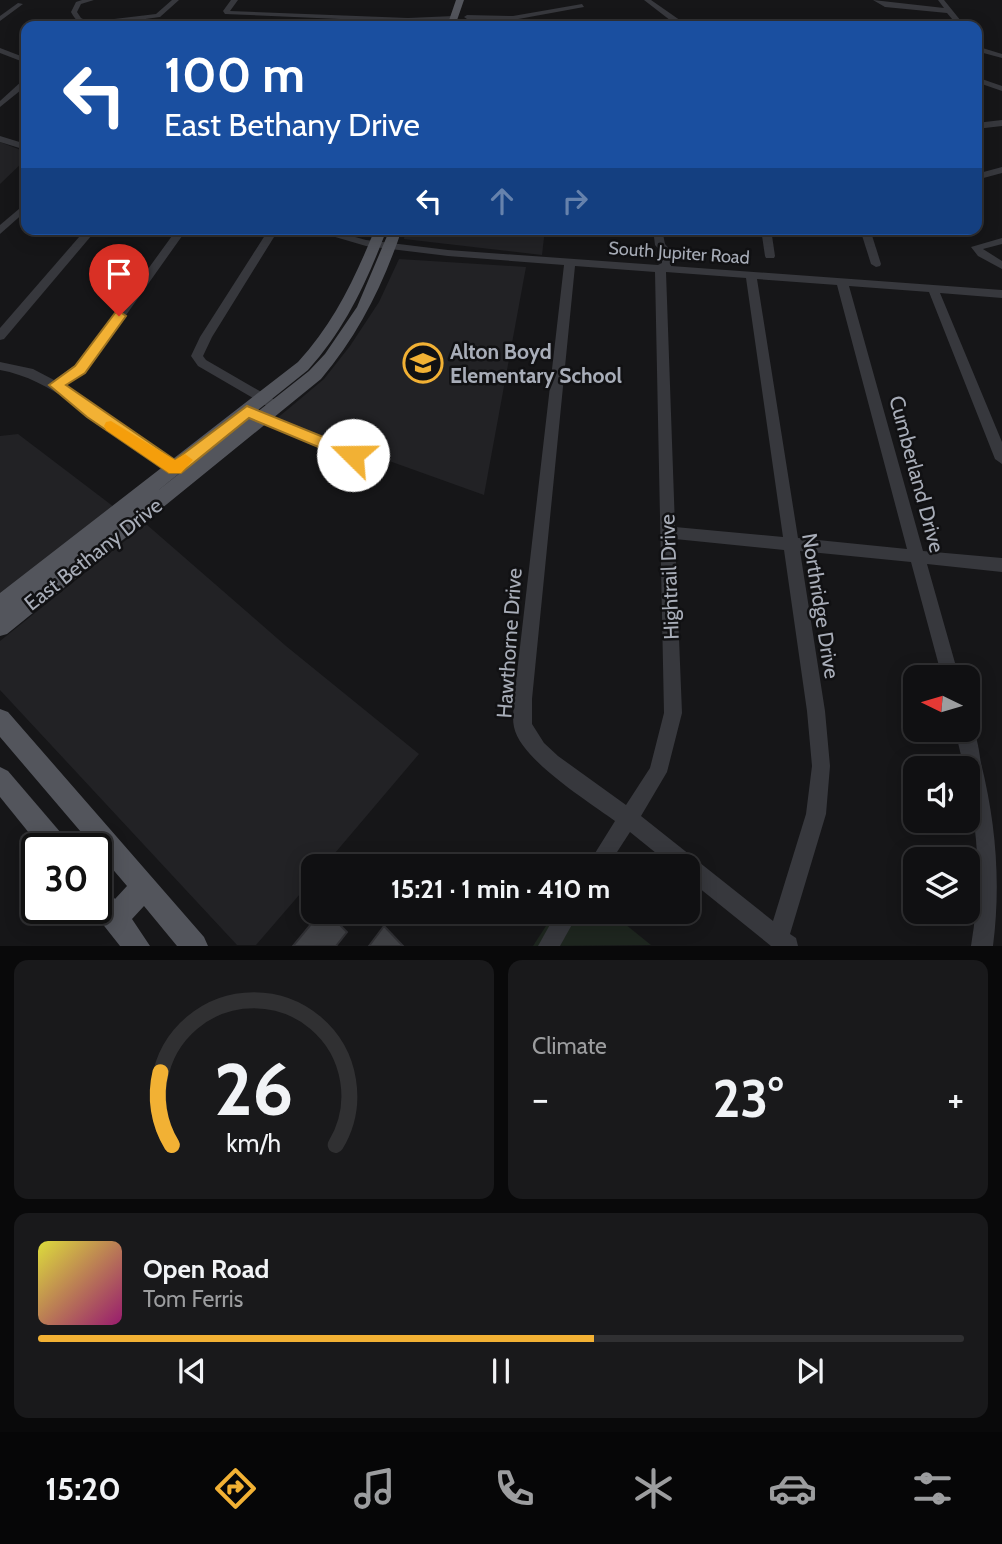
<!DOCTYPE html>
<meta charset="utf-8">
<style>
:root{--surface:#101012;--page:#19191b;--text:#f1f3f6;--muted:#9c9d9f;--line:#303032;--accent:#f2b134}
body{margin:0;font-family:Cabin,sans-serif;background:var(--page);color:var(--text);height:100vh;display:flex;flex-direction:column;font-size:26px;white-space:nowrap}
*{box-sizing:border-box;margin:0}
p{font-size:23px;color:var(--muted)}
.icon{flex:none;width:38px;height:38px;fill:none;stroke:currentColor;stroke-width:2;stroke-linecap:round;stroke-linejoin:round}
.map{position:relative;height:946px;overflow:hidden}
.panel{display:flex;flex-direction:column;gap:14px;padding:14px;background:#09090a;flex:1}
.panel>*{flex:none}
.guide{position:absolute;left:21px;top:21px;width:961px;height:214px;border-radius:14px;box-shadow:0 4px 18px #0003,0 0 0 2px var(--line);background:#1a4fa0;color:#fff;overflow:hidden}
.needle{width:46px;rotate:275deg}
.buttons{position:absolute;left:903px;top:665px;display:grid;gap:14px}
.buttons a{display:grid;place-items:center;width:77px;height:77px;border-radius:14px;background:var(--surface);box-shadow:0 4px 18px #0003,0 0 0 2px var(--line);font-size:35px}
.speed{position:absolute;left:21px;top:833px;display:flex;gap:14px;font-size:35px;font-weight:700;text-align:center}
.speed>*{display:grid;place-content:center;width:91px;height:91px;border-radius:50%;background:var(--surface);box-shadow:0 4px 18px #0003,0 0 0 2px var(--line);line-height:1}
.speed .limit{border:4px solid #111;border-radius:10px;background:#fff;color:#111}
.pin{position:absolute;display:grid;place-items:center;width:60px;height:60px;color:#fff;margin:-72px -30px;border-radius:50% 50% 50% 0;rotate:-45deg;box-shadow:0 0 7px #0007}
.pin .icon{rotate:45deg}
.me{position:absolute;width:77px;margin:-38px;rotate:292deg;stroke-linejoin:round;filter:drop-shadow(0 0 5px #0008)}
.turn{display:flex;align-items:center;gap:24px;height:147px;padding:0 28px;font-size:32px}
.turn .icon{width:91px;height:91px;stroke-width:2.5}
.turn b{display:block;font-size:49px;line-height:60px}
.lanes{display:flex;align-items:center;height:66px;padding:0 28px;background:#0003;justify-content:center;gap:35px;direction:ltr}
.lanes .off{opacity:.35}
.big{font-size:52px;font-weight:800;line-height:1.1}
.panel .tile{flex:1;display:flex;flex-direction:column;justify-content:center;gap:10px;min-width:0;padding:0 24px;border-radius:14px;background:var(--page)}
.panel .dial{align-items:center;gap:0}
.dial svg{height:182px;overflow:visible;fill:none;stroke:var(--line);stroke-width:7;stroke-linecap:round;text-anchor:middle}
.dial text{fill:var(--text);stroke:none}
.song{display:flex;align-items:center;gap:21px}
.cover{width:84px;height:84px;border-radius:10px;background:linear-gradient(135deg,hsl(60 70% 55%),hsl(320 70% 35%))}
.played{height:7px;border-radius:4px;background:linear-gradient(90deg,var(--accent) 60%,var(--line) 60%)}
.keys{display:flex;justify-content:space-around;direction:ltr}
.heat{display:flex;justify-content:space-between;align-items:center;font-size:38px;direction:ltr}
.panel .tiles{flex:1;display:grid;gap:14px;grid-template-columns:1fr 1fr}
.tile:last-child{grid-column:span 2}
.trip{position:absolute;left:301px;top:854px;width:399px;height:70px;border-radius:14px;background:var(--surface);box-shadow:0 4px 18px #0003,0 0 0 2px var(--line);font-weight:800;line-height:70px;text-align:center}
.menu{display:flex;height:112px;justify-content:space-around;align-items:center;background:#060607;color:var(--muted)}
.menu .icon{width:49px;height:49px}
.menu .on{color:var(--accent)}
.menu b{font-size:32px;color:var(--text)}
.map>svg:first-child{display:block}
</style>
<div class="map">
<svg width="1002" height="946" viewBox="0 0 1002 946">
<rect width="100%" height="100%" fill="#161618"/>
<!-- built -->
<g fill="#222225">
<path d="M0,142l26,10v7l-26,25z"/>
<path d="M405,229h140l-3,26 -138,-16z"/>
<path d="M399,259l127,8 -42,228 -209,-75 49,-41 26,-33 29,-44z"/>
<path d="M18,434l96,73 -114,87v-158z"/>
<path d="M146,524l140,122 133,108 -95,112h-11v13l-57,66h-19l-237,-255v-49z"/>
</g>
<!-- green -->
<path fill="#1e261f" d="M555,912h55l41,33 -118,1z"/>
<!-- building -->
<g fill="#404145" stroke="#303034" stroke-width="2">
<path d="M321,912h6l20,20 -11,14h-43z"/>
<path d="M384,926l19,20h-34z"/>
</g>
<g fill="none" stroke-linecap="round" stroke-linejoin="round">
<!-- minor -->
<g fill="#37383d" fill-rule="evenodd">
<path d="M82,0h12l-13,4 -4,8 4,6 8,4 67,-8 16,-14h7l-19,17 -66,9c-11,0 -18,-4 -23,-14l5,-10z"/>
<path d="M231,0h7l-8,11 178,7 46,-2 3,2 -3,2 -46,2 -183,-8 -2,-3z"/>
<path d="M644,0h7l33,23 117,-2 60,3 4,2h-204l14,-2z"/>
<path d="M873,0l71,8 -6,-8h6l21,26h-7l-11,-13 -62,-6z"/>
<path d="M18,3l5,1 -23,17v-5z"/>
<path d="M582,4l2,3 -71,13 -46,-1 -3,-2 3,-2 46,1z"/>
<path d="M976,46l26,8v4l-26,-7z"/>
<path d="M0,48l26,10v5l-26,-10z"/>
<path d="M976,77l26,9v5l-26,-9z"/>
<path d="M23,80h3v6l-26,21v-6z"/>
<path d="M1002,120v6l-26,3v-6z"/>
<path d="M0,136l26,8v6l-26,-8z"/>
<path d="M1002,167v6l-26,7v-6z"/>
<path d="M26,203v8l-26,23v-9z"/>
<path d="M86,229h11l-93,110 -4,1v-12z"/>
<path d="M177,229h10l-97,137 -26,20 116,78 2,4 -2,4 -5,1c-13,-4 -25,-14 -37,-22 -43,-29 -86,-72 -138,-81v-8l33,7 21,11 28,-20z"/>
<path d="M269,229h10l-67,108 -9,19 3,4 69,40 1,3 -6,5 -72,-42 -7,-10 9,-19z"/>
<path d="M308,229h18l40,11 82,10 210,15 4,-2v-10l-7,-8 -1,-8 -4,-2 -43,-3 -5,-3h52l9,5 2,10 7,8 -1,14 331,24v8l-62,-5 62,149v22l-7,-5 -66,-167 -80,-6 74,265 79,7v14l-75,-8 32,113h-17l-31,-115 -111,-11 25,160 5,55 -4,48 -36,120 6,4 2,8h-27l-83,-67v-13h-16l-42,-34 -22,34h-21l28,-45c-26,-19 -95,-62 -101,-94 -2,-9 0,-19 0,-28l50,-434 -116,-9 -82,-10zM575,266l80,6 9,441 -14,55 -24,37 -68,-49 -14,-13 -12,-19v-25zM666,272l80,6 37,259 -108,-10zM757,279l80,6 70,264 -109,-11zM675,539l109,11 23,161 5,55 -6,48 -33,107 -132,-105 26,-44 15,-59z"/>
<path d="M761,229h10l4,27 -1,2h-8l-1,-2z"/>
<path d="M860,229h10l11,35 -1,2 -4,1 -5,-3z"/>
<path d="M1002,238v6l-19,5 19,12v8l-24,-13 -7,-9z"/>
<path d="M247,407l111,44 2,4 -7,5 -5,-1 -106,-44 -2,-3 2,-3z"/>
<path d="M968,723c9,8 11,27 13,40 15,61 20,120 12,183h-22c6,-36 8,-70 5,-106 -2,-24 -8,-47 -8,-72h-4l-9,-38h13z"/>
<path d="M557,912h22l-19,34h-22z"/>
</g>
<!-- major -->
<g fill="#53555c" fill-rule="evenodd">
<path d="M456,0h8l-9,26h-8z"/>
<path d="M375,229h12c-20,52 -41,99 -79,141l-152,122 153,-121 16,-17 32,-47 33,-78h12c-19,56 -43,105 -81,150l-314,255 -7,2v-43l298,-231c36,-39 57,-84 77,-133z"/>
<path d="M0,709l8,3 196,225 4,9h-31l-33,-40 -12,13 18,27h-30l-30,-38h6v-26l9,4 10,13 12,-13 -127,-149z"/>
<path d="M0,767l8,4 59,69 3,9h-28l-42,-52z"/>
</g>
</g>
<!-- route -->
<path fill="#f2b134" stroke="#9d7322" stroke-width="2" d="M119,311l7,5 -41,57 -19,12 109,75 72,-54 111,45 2,4 -2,4h-11l-98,-41 -68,55h-12l-82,-56 -38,-32 26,-19 40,-53z"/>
<!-- slow -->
<path fill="#f59e0b" d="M111,421l64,39 10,-6 8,6 -12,13h-12l-63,-43 -2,-4 2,-4z"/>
<!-- icons -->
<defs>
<g id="school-ring" transform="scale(2.0125)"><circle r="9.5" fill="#111113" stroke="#f2b134" stroke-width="1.5"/><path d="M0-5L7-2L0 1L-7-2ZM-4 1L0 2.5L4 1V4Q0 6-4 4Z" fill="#f2b134"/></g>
</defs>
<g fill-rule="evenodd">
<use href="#school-ring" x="423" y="363"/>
</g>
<g text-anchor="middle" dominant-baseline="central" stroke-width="5" stroke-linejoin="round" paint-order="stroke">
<!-- far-street labels -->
<g font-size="18" fill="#a8adb8" stroke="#111113">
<text transform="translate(679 253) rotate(4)">South Jupiter Road</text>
</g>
<!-- poi labels -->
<g font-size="21" font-weight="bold" fill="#a8adb8" stroke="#111113" text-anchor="start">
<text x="450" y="351">Alton Boyd<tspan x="450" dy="24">Elementary School</tspan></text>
</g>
<!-- street labels -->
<g font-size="21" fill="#a8adb8" stroke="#111113">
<text transform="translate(917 474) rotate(75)">Cumberland Drive</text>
<text transform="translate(93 554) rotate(-38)">East Bethany Drive</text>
<text transform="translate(669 577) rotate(-92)">Hightrail Drive</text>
<text transform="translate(821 606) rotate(81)">Northridge Drive</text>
<text transform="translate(509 643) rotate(-86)">Hawthorne Drive</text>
</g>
</g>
</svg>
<div class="buttons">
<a><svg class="needle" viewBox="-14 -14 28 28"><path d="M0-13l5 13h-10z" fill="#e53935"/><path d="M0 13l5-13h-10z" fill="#9c9d9f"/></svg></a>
<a><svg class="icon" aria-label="sound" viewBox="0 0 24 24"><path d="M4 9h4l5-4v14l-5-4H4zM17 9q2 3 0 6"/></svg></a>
<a><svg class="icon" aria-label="layers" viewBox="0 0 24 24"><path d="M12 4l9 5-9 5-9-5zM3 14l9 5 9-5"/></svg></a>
</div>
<div class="speed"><div class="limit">30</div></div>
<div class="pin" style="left:119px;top:316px;background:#d93025"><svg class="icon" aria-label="arrive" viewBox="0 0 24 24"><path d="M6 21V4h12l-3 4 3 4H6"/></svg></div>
<svg class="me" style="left:353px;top:455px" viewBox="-20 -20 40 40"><circle r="19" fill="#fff"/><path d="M0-13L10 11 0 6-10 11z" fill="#f2b134"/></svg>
<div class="trip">15:21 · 1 min · 410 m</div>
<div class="guide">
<div class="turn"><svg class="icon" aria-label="left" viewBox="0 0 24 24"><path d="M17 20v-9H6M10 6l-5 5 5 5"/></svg><div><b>100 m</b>East Bethany Drive</div></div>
<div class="lanes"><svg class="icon" aria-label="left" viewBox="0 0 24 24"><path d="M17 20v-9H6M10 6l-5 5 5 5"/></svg><svg class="icon off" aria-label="ahead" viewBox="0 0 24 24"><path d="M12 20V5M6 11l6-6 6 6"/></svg><svg class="icon off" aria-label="right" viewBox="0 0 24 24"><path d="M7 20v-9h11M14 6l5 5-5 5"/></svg></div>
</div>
</div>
<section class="panel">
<div class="tiles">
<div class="tile dial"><svg viewBox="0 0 100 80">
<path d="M14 69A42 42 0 1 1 86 69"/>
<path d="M14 69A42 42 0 0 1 9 37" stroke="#f2b134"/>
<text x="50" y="56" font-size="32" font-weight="700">26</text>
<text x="50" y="72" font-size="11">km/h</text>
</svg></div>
<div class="tile"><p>Climate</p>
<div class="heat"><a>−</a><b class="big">23°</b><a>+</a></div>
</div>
<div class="tile">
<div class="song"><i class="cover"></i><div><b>Open Road</b><p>Tom Ferris</p></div></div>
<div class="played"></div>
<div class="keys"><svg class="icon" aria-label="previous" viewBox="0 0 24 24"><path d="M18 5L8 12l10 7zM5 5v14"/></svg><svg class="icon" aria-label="pause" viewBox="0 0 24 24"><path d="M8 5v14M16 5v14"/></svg><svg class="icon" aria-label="next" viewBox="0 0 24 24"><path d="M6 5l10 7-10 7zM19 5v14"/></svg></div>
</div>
</div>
</section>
<nav class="menu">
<b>15:20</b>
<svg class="icon on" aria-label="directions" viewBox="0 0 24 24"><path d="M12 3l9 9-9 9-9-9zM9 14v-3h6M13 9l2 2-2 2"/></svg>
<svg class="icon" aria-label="music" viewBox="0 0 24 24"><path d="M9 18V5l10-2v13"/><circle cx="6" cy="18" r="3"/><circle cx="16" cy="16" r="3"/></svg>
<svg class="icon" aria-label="phone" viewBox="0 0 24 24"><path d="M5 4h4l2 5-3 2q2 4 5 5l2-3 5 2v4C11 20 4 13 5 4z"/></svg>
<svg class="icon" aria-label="climate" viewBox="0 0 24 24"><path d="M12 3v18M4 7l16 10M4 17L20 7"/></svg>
<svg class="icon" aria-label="car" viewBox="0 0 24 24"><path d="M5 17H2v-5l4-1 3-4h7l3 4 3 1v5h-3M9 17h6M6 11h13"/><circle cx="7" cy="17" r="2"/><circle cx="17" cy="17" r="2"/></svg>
<svg class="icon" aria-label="filters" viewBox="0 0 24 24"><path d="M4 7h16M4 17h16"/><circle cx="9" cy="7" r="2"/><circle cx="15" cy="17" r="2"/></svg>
</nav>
